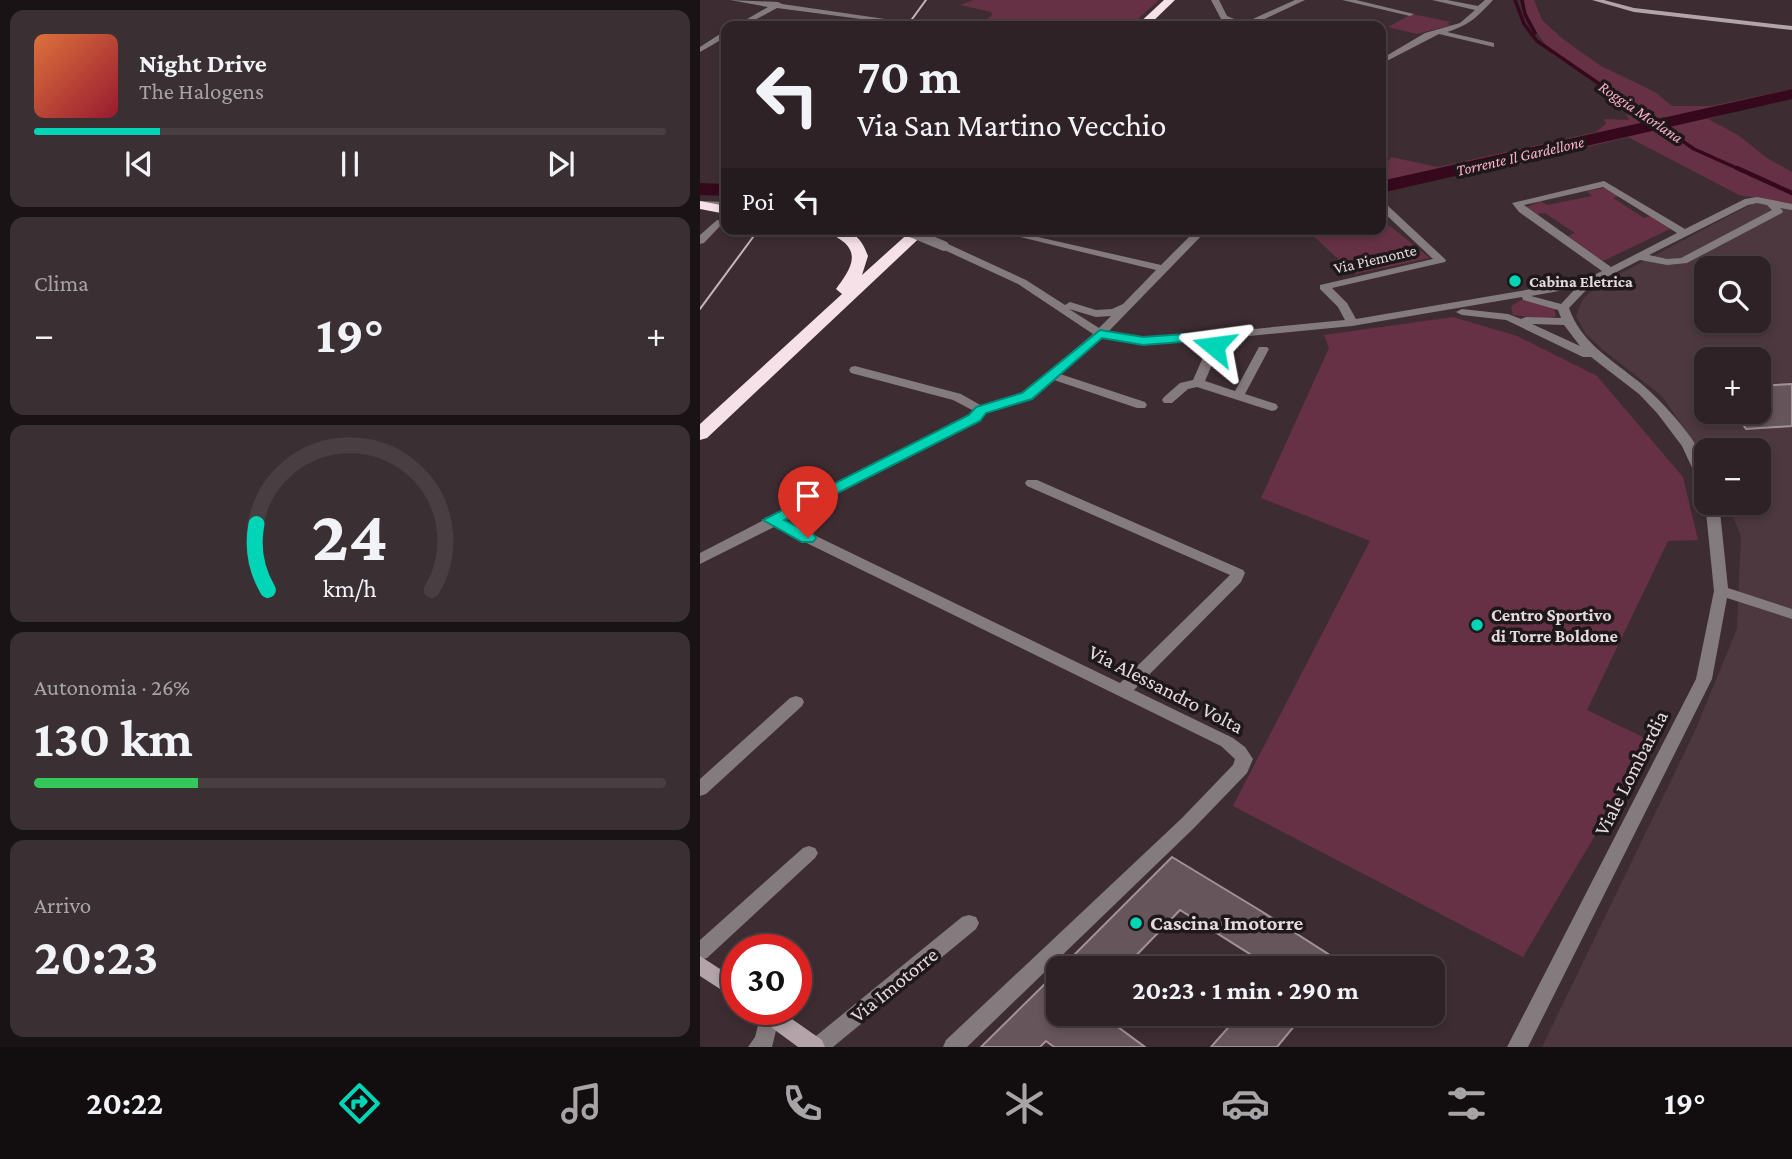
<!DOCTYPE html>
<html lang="it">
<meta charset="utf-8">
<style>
:root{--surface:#2e2226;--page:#3a2f32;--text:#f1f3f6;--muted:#a7a4a7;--line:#493f43;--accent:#00d5b7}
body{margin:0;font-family:"Crimson Pro",serif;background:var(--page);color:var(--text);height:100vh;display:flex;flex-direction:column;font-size:26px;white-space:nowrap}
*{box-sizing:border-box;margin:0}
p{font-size:23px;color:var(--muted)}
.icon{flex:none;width:38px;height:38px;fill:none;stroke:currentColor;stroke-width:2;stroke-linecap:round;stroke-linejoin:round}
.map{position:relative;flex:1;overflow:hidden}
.panel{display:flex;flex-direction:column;gap:10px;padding:10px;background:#191315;width:700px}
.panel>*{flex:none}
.guide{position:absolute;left:21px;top:21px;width:665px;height:214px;border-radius:14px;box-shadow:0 4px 10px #0003,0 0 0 2px var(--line);background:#2e2226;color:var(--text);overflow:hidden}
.buttons{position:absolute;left:994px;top:256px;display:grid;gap:14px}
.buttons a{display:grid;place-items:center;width:77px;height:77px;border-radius:14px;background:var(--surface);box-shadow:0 4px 10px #0003,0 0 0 2px var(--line);font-size:35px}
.speed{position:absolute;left:21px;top:934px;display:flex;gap:14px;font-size:35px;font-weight:700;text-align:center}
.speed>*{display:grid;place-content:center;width:91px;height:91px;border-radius:50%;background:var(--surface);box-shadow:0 4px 10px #0003,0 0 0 2px var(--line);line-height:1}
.speed .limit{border:10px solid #d22;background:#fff;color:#111}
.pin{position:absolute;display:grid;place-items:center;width:60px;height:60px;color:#fff;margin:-72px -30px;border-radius:50% 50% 50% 0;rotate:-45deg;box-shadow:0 0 7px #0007}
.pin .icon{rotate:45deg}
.me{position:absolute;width:77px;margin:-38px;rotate:286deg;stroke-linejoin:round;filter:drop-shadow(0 0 5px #0008)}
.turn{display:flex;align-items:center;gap:24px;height:147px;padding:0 21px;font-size:32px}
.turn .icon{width:91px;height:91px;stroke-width:2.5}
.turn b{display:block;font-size:49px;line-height:60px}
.then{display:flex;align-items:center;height:66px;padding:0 21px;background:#0003;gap:14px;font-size:26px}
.big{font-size:52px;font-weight:700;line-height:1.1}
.panel .widget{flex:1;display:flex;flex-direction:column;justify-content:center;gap:10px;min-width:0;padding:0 24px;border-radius:14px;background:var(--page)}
.panel .dial{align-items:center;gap:0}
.dial svg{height:182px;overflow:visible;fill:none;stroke:var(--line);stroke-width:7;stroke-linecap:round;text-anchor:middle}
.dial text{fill:var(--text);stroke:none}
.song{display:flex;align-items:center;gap:21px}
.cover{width:84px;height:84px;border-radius:10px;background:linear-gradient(135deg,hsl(20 70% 55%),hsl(350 70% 35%))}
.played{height:7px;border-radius:4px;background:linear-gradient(90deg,var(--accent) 20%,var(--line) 20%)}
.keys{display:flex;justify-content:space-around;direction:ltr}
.heat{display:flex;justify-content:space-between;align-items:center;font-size:38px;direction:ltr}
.charge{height:10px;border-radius:5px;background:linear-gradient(90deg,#34c759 26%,var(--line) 0)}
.trip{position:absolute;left:346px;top:956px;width:399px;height:70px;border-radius:14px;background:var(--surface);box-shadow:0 4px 10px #0003,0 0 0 2px var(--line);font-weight:700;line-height:70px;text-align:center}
.tabs{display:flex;height:112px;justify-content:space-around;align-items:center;background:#120e0f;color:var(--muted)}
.tabs .icon{width:49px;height:49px}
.tabs .current{color:var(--accent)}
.tabs b{font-size:32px;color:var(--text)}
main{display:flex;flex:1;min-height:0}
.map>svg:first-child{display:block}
</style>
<main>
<section class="panel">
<div class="widget">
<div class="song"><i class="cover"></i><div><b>Night Drive</b><p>The Halogens</p></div></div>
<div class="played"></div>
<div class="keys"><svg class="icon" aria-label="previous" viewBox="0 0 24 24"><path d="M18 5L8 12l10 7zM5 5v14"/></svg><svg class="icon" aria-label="pause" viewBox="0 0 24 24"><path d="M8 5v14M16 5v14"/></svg><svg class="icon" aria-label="next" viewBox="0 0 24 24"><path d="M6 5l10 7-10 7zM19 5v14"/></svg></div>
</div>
<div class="widget"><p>Clima</p>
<div class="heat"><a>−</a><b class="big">19°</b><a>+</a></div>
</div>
<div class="widget dial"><svg viewBox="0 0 100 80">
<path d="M14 69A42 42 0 1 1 86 69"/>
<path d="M14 69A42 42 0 0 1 9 40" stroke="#00d5b7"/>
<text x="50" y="56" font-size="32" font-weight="700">24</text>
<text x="50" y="72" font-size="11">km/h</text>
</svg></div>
<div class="widget"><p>Autonomia · 26%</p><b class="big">130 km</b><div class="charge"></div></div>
<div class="widget"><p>Arrivo</p><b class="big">20:23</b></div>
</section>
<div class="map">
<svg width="1092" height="1047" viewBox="0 0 1092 1047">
<rect width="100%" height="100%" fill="#3d2d32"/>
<!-- built -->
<path fill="#4d383f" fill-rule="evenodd" d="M1063,198l29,6v843h-250l152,-314 43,-104 4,-93 -14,-34h32v-52h-53v10l-44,-64 -60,-47 -16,-15 -10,-18 7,-17 14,-13zM1006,268h53v52h-53zM1006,359h53v52h-53z"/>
<!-- green -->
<g fill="#663145">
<path d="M274,0h185l-29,26h-151l13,-11 -1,-3 -31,-7z"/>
<path d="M821,0h13l8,20 21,19 38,27 54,26 17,14h39l81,-17v10l-45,9 -39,11 30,16 29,23 25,14v32l-53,-9 -111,-58 -113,28 -134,24v-17l10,-15 47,10 158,-35 10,-8 -2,-5 25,1 -11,-24 -65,-41 -21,-29z"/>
<path d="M712,14l39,8 -4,2 4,1 -34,9 -29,-7z"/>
<path d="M904,188l15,8 -6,2 31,20 6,-2 20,13 -67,32 -35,-25 7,-3 -30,-20 -8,1 -10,-7 14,-6 6,4 45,-9 -5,-5z"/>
<path d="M681,219l49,39 -75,16 -44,-40 22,-5h48z"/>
<path d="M821,300l16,2 17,6 2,8 -10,3 -33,-4 -2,-9z"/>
<path d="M753,317l64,19 80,40 86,101 15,63 -30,1 -81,169 64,31 -128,216 -290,-151 137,-265 -109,-43 68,-150 -5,-13z"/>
</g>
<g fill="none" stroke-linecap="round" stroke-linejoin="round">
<!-- stream-far1 -->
<g stroke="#36081c" stroke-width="3.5">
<path d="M815,0l9,24 13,17 157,108 47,21"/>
<path d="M822,0l3,14 10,19"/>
</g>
<!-- stream -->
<path stroke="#36081c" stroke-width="4.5" d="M1037,168l55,25"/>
<!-- river -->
<g fill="#36081c" fill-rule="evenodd">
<path d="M1092,89v10l-411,94v-12z"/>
<path d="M0,183l26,1v12l-26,-1z"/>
</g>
</g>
<!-- building -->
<g fill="#66555a" stroke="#a49197" stroke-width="2">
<path d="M1092,384v42l-46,3 -12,-18h25v-25z"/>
<path d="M472,857l89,54 89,57h-78l-92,-58 -56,58h-63z"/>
<path d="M359,970v43h40l46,34h-91l-8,-6 -6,6h-59z"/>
<path d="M541,1013h64l-28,34h-66z"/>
</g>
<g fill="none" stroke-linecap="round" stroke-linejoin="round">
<!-- street -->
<g fill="#847b7e" fill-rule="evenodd">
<path d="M30,0l48,2 4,2 151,22h-19l-137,-18 -33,18h-9l33,-19z"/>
<path d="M511,0h8l8,16 17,7 51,-23h10l-55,26h-13l-16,-7z"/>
<path d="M642,0h14l58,14 -4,2z"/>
<path d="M732,0h15l31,6 7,-6h8c-15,16 -23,25 -46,32l47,11v4l-55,-13 -58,30v-5l44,-26 35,-10 15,-13z"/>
<path d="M23,32h3v5l-26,15v-5z"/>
<path d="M904,181l81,48 60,-30 12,-2 35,7v6l-12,-2 3,3 -1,2 -95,50 -20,2 -27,-5 -49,25 -22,23c12,34 39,49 65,70 22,16 64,61 72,87 2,7 0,15 0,22l-7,-4 -17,-37 -25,-33 -18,-19 -48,-37h-8l-77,-37 -44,-5 -6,-3 6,-3 46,5 13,5 5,-2 35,1 -3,-8 -35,-10 -1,-3 -170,29 -133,13 1,7 -15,35 30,10 24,-44h8l2,2 -24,45 31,10 2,3 -2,3 -4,1 -75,-24 -9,2 -16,14h-8l-2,-3 2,-3 16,-14 13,-3 15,-34v-6c-36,4 -70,6 -106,-2l-42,36 85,28 2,3 -2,3h-8l-83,-28 -23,19 -46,14 -6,8 -194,100 335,162 110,-108 -203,-89 -2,-3 2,-3h10l206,90 2,3 -4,9 -107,108 99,48 12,9 8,12 -6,14 -53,55 -227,219h-24l3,-7 236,-222 51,-53 2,-6 -14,-13 -447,-219 -74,37v-11l64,-33 2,-3 7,-1 198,-101 3,-4 -21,-11 -102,-27 -2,-3 2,-3 4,-1 106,28 21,12 41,-13 70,-59 -75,-50 -78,-36v-4h8l78,36 39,25 5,-3 26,8 16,-1 11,-5 33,-34 -144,-35v-4l149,34 36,-36h11l-100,103 20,5h44l173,-17 -7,-13 -18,-18v-4l113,-26 -52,-49v-8l4,1 61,57 -1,2 -113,26 15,15 9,16 228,-39 18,-9 -83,-59 -7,-9zM903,187l74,46 -66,34 -87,-62zM1057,203l10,2 5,5 -91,48 -14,1 -18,-4 99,-50zM876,288l-15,16 -30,-8zM369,309l27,8 15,-1 -12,12zM832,324l32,1 16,21z"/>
<path d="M0,201l26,1v6l-26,-1z"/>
<path d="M17,220l4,1v4l-17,18 -4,1v-9z"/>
<path d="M1006,500v2h13l9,86 64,21v10l-65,-21 -15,81 -184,368h-21l189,-368 18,-88 -9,-89z"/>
<path d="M96,696l6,2 2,4 -2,4 -96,88 -6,2v-17l90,-81z"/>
<path d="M109,846l6,2 3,5 -3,5 -108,100 -7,2v-20l103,-92z"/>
<path d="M269,915l7,2 3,6 -3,6 -143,118h-25l3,-7 151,-123z"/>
<path d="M62,1010h16l2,4 -8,33h-24l7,-10z"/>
</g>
<!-- secondary -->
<g fill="#b2a4a8" fill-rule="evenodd">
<path d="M892,0h12l30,8 158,18v4l-158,-18z"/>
<path d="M0,956l37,24v20l-37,-24z"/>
<path d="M53,1010h26l43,30 3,7h-27l-42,-31z"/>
</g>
<!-- highway -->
<g fill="#f5e1e7" fill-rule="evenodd">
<path d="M464,0h11l-27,26h-12z"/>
<path d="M0,201l26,5v8l-26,-5z"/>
<path d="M127,229c21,0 33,4 41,27l-6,19 51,-46h16l-222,209 -7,2v-16l142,-130 -6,-5c9,-13 25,-31 9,-46 -6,-5 -13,-8 -18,-14z"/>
</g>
<!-- tram -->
<g stroke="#c3b7bb" stroke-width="2">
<path d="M207,26l19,-26"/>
<path d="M0,309l59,-80"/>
</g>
<!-- street-bridge -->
<path stroke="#847b7e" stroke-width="10" d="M203,229l41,17"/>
</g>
<!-- route -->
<path fill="#00d5b7" stroke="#008a77" stroke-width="2" d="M400,330l43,7 70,-5 6,4 1,10 -1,2h-10l-3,-8 -63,5 -41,-7 -70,61 -46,14 -6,8 -196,99 29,14 3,4 -3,4h-11l-39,-22 206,-105 7,-8 46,-14z"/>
<!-- markers -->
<g fill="#00d5b7" stroke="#1f181a" stroke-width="2.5">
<circle cx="815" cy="281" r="7"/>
<circle cx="777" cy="625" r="7"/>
<circle cx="436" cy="923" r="7"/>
</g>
<g text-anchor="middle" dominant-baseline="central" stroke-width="7" stroke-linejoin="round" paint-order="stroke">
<!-- far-water labels -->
<g font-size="16" font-style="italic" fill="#fbb0c9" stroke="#1f181a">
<text transform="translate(941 112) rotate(34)">Roggia Morlana</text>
<text transform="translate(820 156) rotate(-13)">Torrente Il Gardellone</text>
</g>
<!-- far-street labels -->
<g font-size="16" fill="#e4dadd" stroke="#1f181a">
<text transform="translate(675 259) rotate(-13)">Via Piemonte</text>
</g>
<!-- far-poi labels -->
<g font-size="16" font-weight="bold" fill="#e4dadd" stroke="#1f181a" text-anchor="start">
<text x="829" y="281">Cabina Eletrica</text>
</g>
<!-- poi labels -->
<g font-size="18" font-weight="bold" fill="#e4dadd" stroke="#1f181a" text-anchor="start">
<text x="791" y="615">Centro Sportivo<tspan x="791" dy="21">di Torre Boldone</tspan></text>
</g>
<!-- near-street labels -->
<g font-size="21" fill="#e4dadd" stroke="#1f181a">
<text transform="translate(466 689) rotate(27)">Via Alessandro Volta</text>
<text transform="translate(931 773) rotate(-63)">Viale Lombardia</text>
<text transform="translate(194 985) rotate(-39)">Via Imotorre</text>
</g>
<!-- near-poi labels -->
<g font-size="21" font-weight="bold" fill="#e4dadd" stroke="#1f181a" text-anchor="start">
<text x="450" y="923">Cascina Imotorre</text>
</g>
</g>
</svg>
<div class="buttons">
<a><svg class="icon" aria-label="search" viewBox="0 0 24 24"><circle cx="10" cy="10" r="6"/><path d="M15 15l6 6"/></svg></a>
<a>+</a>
<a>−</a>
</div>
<div class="speed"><div class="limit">30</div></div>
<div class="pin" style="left:108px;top:538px;background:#d93025"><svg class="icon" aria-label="arrive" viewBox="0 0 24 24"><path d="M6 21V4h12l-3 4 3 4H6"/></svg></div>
<svg class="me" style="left:514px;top:346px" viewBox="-20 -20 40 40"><path d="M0-17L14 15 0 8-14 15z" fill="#00d5b7" stroke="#fff" stroke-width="4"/></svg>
<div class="trip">20:23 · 1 min · 290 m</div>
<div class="guide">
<div class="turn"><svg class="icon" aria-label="left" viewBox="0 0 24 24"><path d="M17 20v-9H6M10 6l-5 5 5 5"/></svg><div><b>70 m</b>Via San Martino Vecchio</div></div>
<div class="then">Poi<svg class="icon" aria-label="left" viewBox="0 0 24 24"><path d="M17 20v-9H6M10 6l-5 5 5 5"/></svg></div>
</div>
</div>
</main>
<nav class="tabs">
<b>20:22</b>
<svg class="icon current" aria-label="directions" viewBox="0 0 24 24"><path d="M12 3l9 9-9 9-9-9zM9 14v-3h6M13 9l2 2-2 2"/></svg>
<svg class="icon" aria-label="music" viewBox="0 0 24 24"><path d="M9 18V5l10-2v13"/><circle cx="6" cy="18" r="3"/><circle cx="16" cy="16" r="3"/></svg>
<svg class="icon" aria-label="phone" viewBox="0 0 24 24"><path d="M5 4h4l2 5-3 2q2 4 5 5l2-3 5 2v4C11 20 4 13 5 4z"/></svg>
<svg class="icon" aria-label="climate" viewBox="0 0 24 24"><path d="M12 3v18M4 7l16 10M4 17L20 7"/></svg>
<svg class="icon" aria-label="car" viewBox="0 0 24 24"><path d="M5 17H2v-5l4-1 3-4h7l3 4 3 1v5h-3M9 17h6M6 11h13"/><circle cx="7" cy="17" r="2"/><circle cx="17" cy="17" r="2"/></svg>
<svg class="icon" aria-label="filters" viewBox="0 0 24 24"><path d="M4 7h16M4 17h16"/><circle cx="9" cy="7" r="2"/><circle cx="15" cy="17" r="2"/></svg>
<b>19°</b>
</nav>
